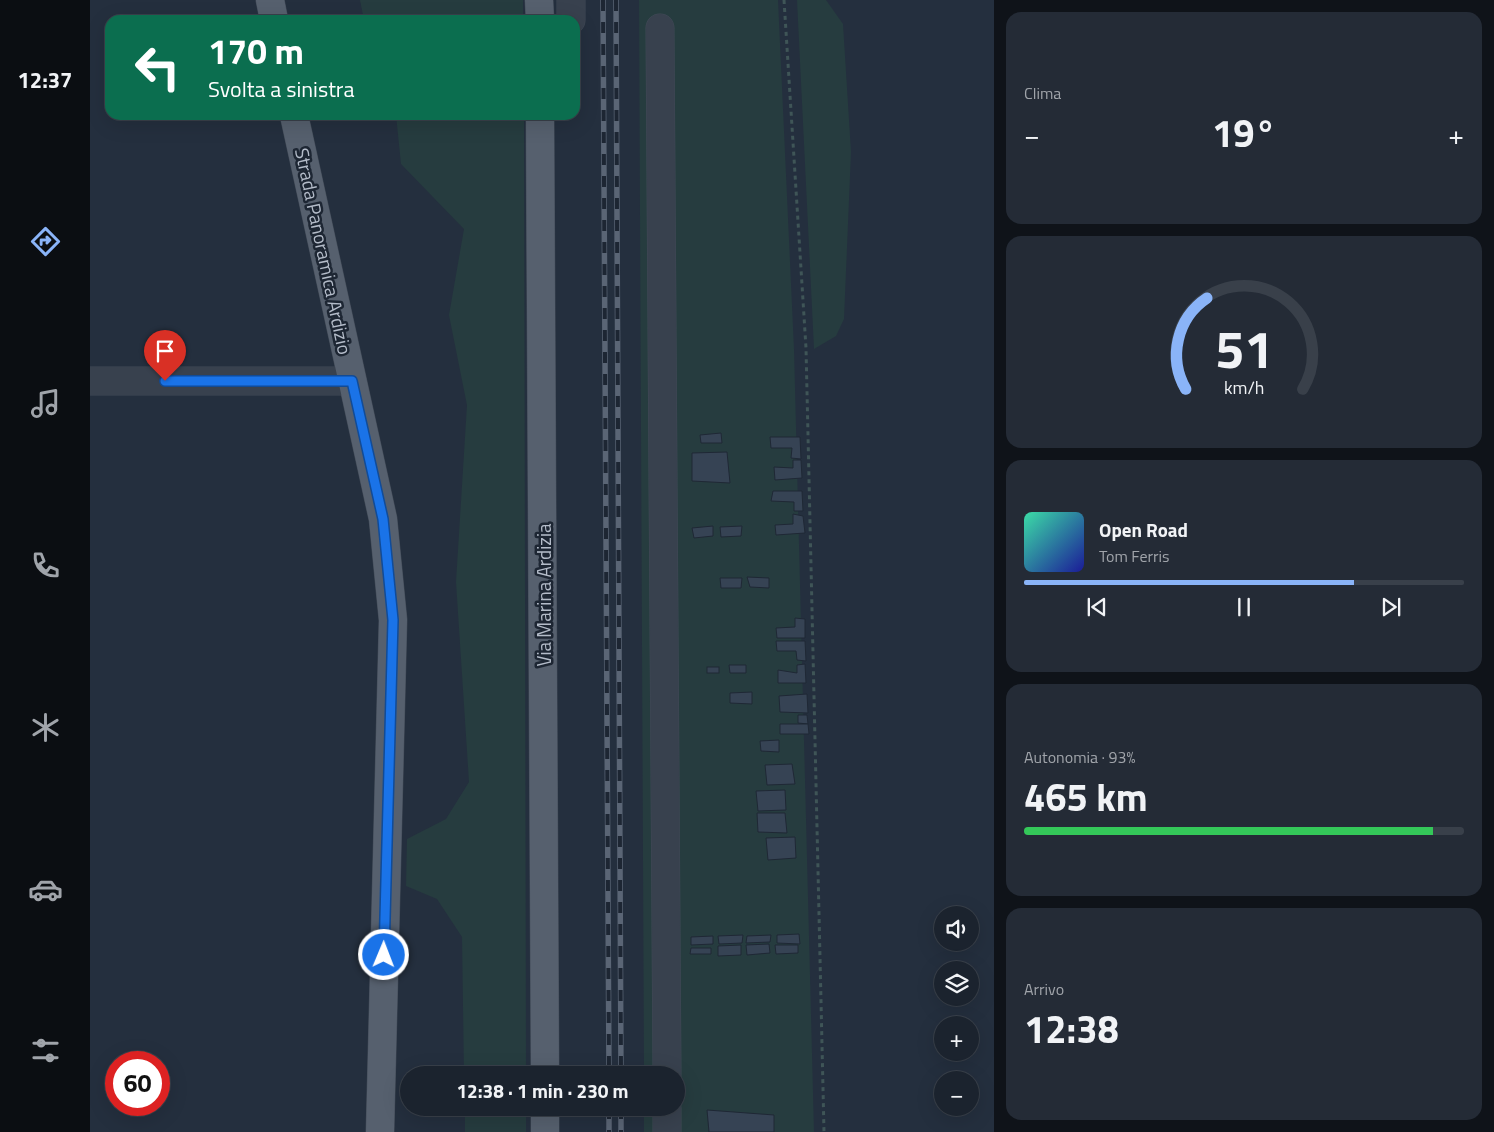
<!DOCTYPE html>
<html lang="it">
<meta charset="utf-8">
<style>
:root{--surface:#1b232e;--page:#242b36;--text:#f1f3f6;--muted:#a0a4aa;--line:#39404a;--accent:#8ab4f8}
body{margin:0;font-family:"Titillium Web",sans-serif;background:var(--page);color:var(--text);height:100vh;display:flex;flex-direction:column;font-size:19px;white-space:nowrap}
*{box-sizing:border-box;margin:0}
p{font-size:16px;color:var(--muted)}
.icon{flex:none;width:28px;height:28px;fill:none;stroke:currentColor;stroke-width:2;stroke-linecap:round;stroke-linejoin:round}
.map{position:relative;flex:1;overflow:hidden}
.side{display:flex;flex-direction:column;gap:12px;padding:12px;background:#0f1319;width:500px}
.side>*{flex:none}
.hud{position:absolute;left:15px;top:15px;width:475px;height:105px;border-radius:15px;box-shadow:0 5px 20px #0002,0 0 0 1px var(--line);background:#0b6e4f;color:#fff;overflow:hidden}
.fabs{position:absolute;left:844px;top:906px;display:grid;gap:10px}
.fabs a{display:grid;place-items:center;width:45px;height:45px;border-radius:50%;background:var(--surface);box-shadow:0 5px 20px #0002,0 0 0 1px var(--line);font-size:25px}
.speed{position:absolute;left:15px;top:1051px;display:flex;gap:10px;font-size:25px;font-weight:700;text-align:center}
.speed>*{display:grid;place-content:center;width:65px;height:65px;border-radius:50%;background:var(--surface);box-shadow:0 5px 20px #0002,0 0 0 1px var(--line);line-height:1}
.speed .limit{border:8px solid #d22;background:#fff;color:#111}
.pin{position:absolute;display:grid;place-items:center;width:42px;height:42px;color:#fff;margin:-51px -21px;border-radius:50% 50% 50% 0;rotate:-45deg;box-shadow:0 0 5px #0007}
.pin .icon{rotate:45deg}
.me{position:absolute;width:55px;margin:-28px;rotate:1deg;stroke-linejoin:round;filter:drop-shadow(0 0 4px #0008)}
.turn{display:flex;align-items:center;gap:18px;height:105px;padding:0 20px;font-size:22px}
.turn .icon{width:65px;height:65px;stroke-width:2.5}
.turn b{display:block;font-size:35px;line-height:42px}
.big{font-size:38px;font-weight:700;line-height:1.1}
.side .card{flex:1;display:flex;flex-direction:column;justify-content:center;gap:8px;min-width:0;padding:0 18px;border-radius:15px;background:var(--page)}
.side .dial{align-items:center;gap:0}
.dial svg{height:130px;overflow:visible;fill:none;stroke:var(--line);stroke-width:7;stroke-linecap:round;text-anchor:middle}
.dial text{fill:var(--text);stroke:none}
.song{display:flex;align-items:center;gap:15px}
.cover{width:60px;height:60px;border-radius:8px;background:linear-gradient(135deg,hsl(160 70% 55%),hsl(240 70% 35%))}
.played{height:5px;border-radius:2px;background:linear-gradient(90deg,var(--accent) 75%,var(--line) 75%)}
.keys{display:flex;justify-content:space-around;direction:ltr}
.heat{display:flex;justify-content:space-between;align-items:center;font-size:28px;direction:ltr}
.charge{height:8px;border-radius:4px;background:linear-gradient(90deg,#34c759 93%,var(--line) 0)}
.trip{position:absolute;left:310px;top:1066px;width:285px;height:50px;border-radius:25px;background:var(--surface);box-shadow:0 5px 20px #0002,0 0 0 1px var(--line);font-weight:700;line-height:50px;text-align:center}
main{display:flex;flex:1;min-height:0}
.tab-bar{display:flex;flex-direction:column;width:90px;justify-content:space-around;align-items:center;background:#0b0e12;color:var(--muted)}
.tab-bar .icon{width:35px;height:35px}
.tab-bar .selected{color:var(--accent)}
.tab-bar b{font-size:22px;color:var(--text)}
.map>svg:first-child{display:block}
</style>
<main>
<nav class="tab-bar">
<b>12:37</b>
<svg class="icon selected" aria-label="directions" viewBox="0 0 24 24"><path d="M12 3l9 9-9 9-9-9zM9 14v-3h6M13 9l2 2-2 2"/></svg>
<svg class="icon" aria-label="music" viewBox="0 0 24 24"><path d="M9 18V5l10-2v13"/><circle cx="6" cy="18" r="3"/><circle cx="16" cy="16" r="3"/></svg>
<svg class="icon" aria-label="phone" viewBox="0 0 24 24"><path d="M5 4h4l2 5-3 2q2 4 5 5l2-3 5 2v4C11 20 4 13 5 4z"/></svg>
<svg class="icon" aria-label="climate" viewBox="0 0 24 24"><path d="M12 3v18M4 7l16 10M4 17L20 7"/></svg>
<svg class="icon" aria-label="car" viewBox="0 0 24 24"><path d="M5 17H2v-5l4-1 3-4h7l3 4 3 1v5h-3M9 17h6M6 11h13"/><circle cx="7" cy="17" r="2"/><circle cx="17" cy="17" r="2"/></svg>
<svg class="icon" aria-label="filters" viewBox="0 0 24 24"><path d="M4 7h16M4 17h16"/><circle cx="9" cy="7" r="2"/><circle cx="15" cy="17" r="2"/></svg>
</nav>
<div class="map">
<svg width="904" height="1132" viewBox="0 0 904 1132">
<rect width="100%" height="100%" fill="#242f3e"/>
<!-- green -->
<g fill="#263c3f">
<path d="M270,0h163v20h-159z"/>
<path d="M549,0h139l16,349 20,783h-170v-24h32v-33h-32z"/>
<path d="M707,0h29l17,24 8,128 -7,167 -8,17 -22,13z"/>
<path d="M306,115h128l2,960h-62l-2,-138 -25,-38 -31,-13 1,-47 39,-20 23,-37 -13,-200 11,-177 -18,-90 15,-86 -63,-65z"/>
<rect x="375" y="1108" width="61" height="24"/>
</g>
<!-- building -->
<g fill="#364354" stroke="#1f2835">
<path d="M631,433l1,10h-21l-1,-8z"/>
<path d="M680,437h30l1,22 -10,-1 1,-10h-21z"/>
<path d="M637,452l3,31 -38,-2v-28z"/>
<path d="M703,460h8l1,18 -27,2 -1,-13 19,1z"/>
<path d="M683,491h29l1,20h-9v-9l-23,-1z"/>
<path d="M703,514l10,2 2,17 -29,2 -1,-10 18,-1z"/>
<path d="M623,526v10l-19,2 -2,-10z"/>
<path d="M652,526l-1,10 -20,1 -1,-10z"/>
<path d="M657,577l22,1v10l-19,-1z"/>
<path d="M630,578h22l-1,10h-20z"/>
<path d="M705,618l10,1v19h-28l-1,-10 19,-1z"/>
<path d="M686,641h29l1,20 -9,-1 -1,-9h-19z"/>
<path d="M715,664l1,19h-28v-13l19,3v-8z"/>
<path d="M639,665h17v8h-16z"/>
<rect x="617" y="667" width="12" height="6"/>
<path d="M662,692v12l-22,-1v-10z"/>
<path d="M717,694l1,19 -28,-1 -1,-16z"/>
<path d="M708,715h9l1,9 -10,-1z"/>
<path d="M690,724h28l1,10h-29z"/>
<path d="M689,740v12l-18,-1 -1,-10z"/>
<path d="M702,764l3,20 -28,1 -2,-20z"/>
<path d="M695,790l1,20 -28,1 -2,-20z"/>
<path d="M667,813h28l2,20 -29,-1z"/>
<path d="M705,837l1,21 -28,2 -2,-22z"/>
<path d="M709,934l1,10 -23,-1v-8z"/>
<path d="M653,935l-1,8 -23,1 -1,-8z"/>
<path d="M681,935l-1,7 -24,1 1,-7z"/>
<path d="M623,936v8l-22,1v-8z"/>
<path d="M679,944l1,9 -23,2 -1,-10z"/>
<path d="M651,945v10l-23,1v-10z"/>
<path d="M685,945h23v8l-22,1z"/>
<path d="M601,948h20v6h-21z"/>
<path d="M617,1110l67,5v17h-65z"/>
</g>
<g fill="none" stroke-linecap="round" stroke-linejoin="round">
<!-- minor casing -->
<g stroke="#414a57" stroke-width="29">
<g id="minor">
<path d="M481,0v20"/>
<path d="M570,28l7,1047"/>
<path d="M0,381h262"/>
<path d="M577,1108v24"/>
</g>
</g>
<!-- major casing -->
<g stroke="#414a57" stroke-width="29">
<g id="major">
<path d="M180,0l4,20"/>
<path d="M449,0l1,20"/>
<path d="M204,115l89,404 10,101 -13,512"/>
<path d="M450,115l5,960"/>
<path d="M455,1108v24"/>
</g>
</g>
<!-- path -->
<path stroke="#3f5557" stroke-width="3" stroke-dasharray="4 4" stroke-linecap="butt" d="M694,0l22,348 18,784"/>
<!-- minor -->
<use href="#minor" stroke="#38414e" stroke-width="28"/>
<!-- major -->
<use href="#major" stroke="#56606e" stroke-width="28"/>
<!-- rail casing -->
<g stroke="#5a6575" stroke-width="5.5">
<g id="rail">
<path d="M513,0l6,1075"/>
<path d="M526,0l5,1075"/>
<path d="M519,1108v24"/>
<path d="M531,1108v24"/>
</g>
</g>
<!-- rail -->
<use href="#rail" stroke="#1d2633" stroke-width="4" stroke-dasharray="11" stroke-linecap="butt"/>
</g>
<g fill="none" stroke-linecap="round" stroke-linejoin="round">
<!-- route casing -->
<g stroke="#114b97" stroke-width="12">
<path id="route" d="M75,381h187l31,138 10,101 -9,335"/>
</g>
<!-- route -->
<use href="#route" stroke="#1a73e8" stroke-width="9"/>
</g>
<g text-anchor="middle" dominant-baseline="central" stroke-width="5" stroke-linejoin="round" paint-order="stroke">
<!-- street labels -->
<g font-size="19" fill="#b4bcc9" stroke="#1d2633">
<text transform="translate(234 251) rotate(78)">Strada Panoramica Ardizio</text>
<text transform="translate(453 595) rotate(-90)">Via Marina Ardizia</text>
</g>
</g>
</svg>
<div class="fabs">
<a><svg class="icon" aria-label="sound" viewBox="0 0 24 24"><path d="M4 9h4l5-4v14l-5-4H4zM17 9q2 3 0 6"/></svg></a>
<a><svg class="icon" aria-label="layers" viewBox="0 0 24 24"><path d="M12 4l9 5-9 5-9-5zM3 14l9 5 9-5"/></svg></a>
<a>+</a>
<a>−</a>
</div>
<div class="speed"><div class="limit">60</div></div>
<div class="pin" style="left:75px;top:381px;background:#d93025"><svg class="icon" aria-label="arrive" viewBox="0 0 24 24"><path d="M6 21V4h12l-3 4 3 4H6"/></svg></div>
<svg class="me" style="left:294px;top:955px" viewBox="-20 -20 40 40"><circle r="17" fill="#1a73e8" stroke="#fff" stroke-width="3"/><path d="M0-11L8 9 0 5-8 9z" fill="#fff"/></svg>
<div class="trip">12:38 · 1 min · 230 m</div>
<div class="hud">
<div class="turn"><svg class="icon" aria-label="left" viewBox="0 0 24 24"><path d="M17 20v-9H6M10 6l-5 5 5 5"/></svg><div><b>170 m</b>Svolta a sinistra</div></div>
</div>
</div>
<section class="side">
<div class="card"><p>Clima</p>
<div class="heat"><a>−</a><b class="big">19°</b><a>+</a></div>
</div>
<div class="card dial"><svg viewBox="0 0 100 80">
<path d="M14 69A42 42 0 1 1 86 69"/>
<path d="M14 69A42 42 0 0 1 27 13" stroke="#8ab4f8"/>
<text x="50" y="56" font-size="32" font-weight="700">51</text>
<text x="50" y="72" font-size="11">km/h</text>
</svg></div>
<div class="card">
<div class="song"><i class="cover"></i><div><b>Open Road</b><p>Tom Ferris</p></div></div>
<div class="played"></div>
<div class="keys"><svg class="icon" aria-label="previous" viewBox="0 0 24 24"><path d="M18 5L8 12l10 7zM5 5v14"/></svg><svg class="icon" aria-label="pause" viewBox="0 0 24 24"><path d="M8 5v14M16 5v14"/></svg><svg class="icon" aria-label="next" viewBox="0 0 24 24"><path d="M6 5l10 7-10 7zM19 5v14"/></svg></div>
</div>
<div class="card"><p>Autonomia · 93%</p><b class="big">465 km</b><div class="charge"></div></div>
<div class="card"><p>Arrivo</p><b class="big">12:38</b></div>
</section>
</main>
